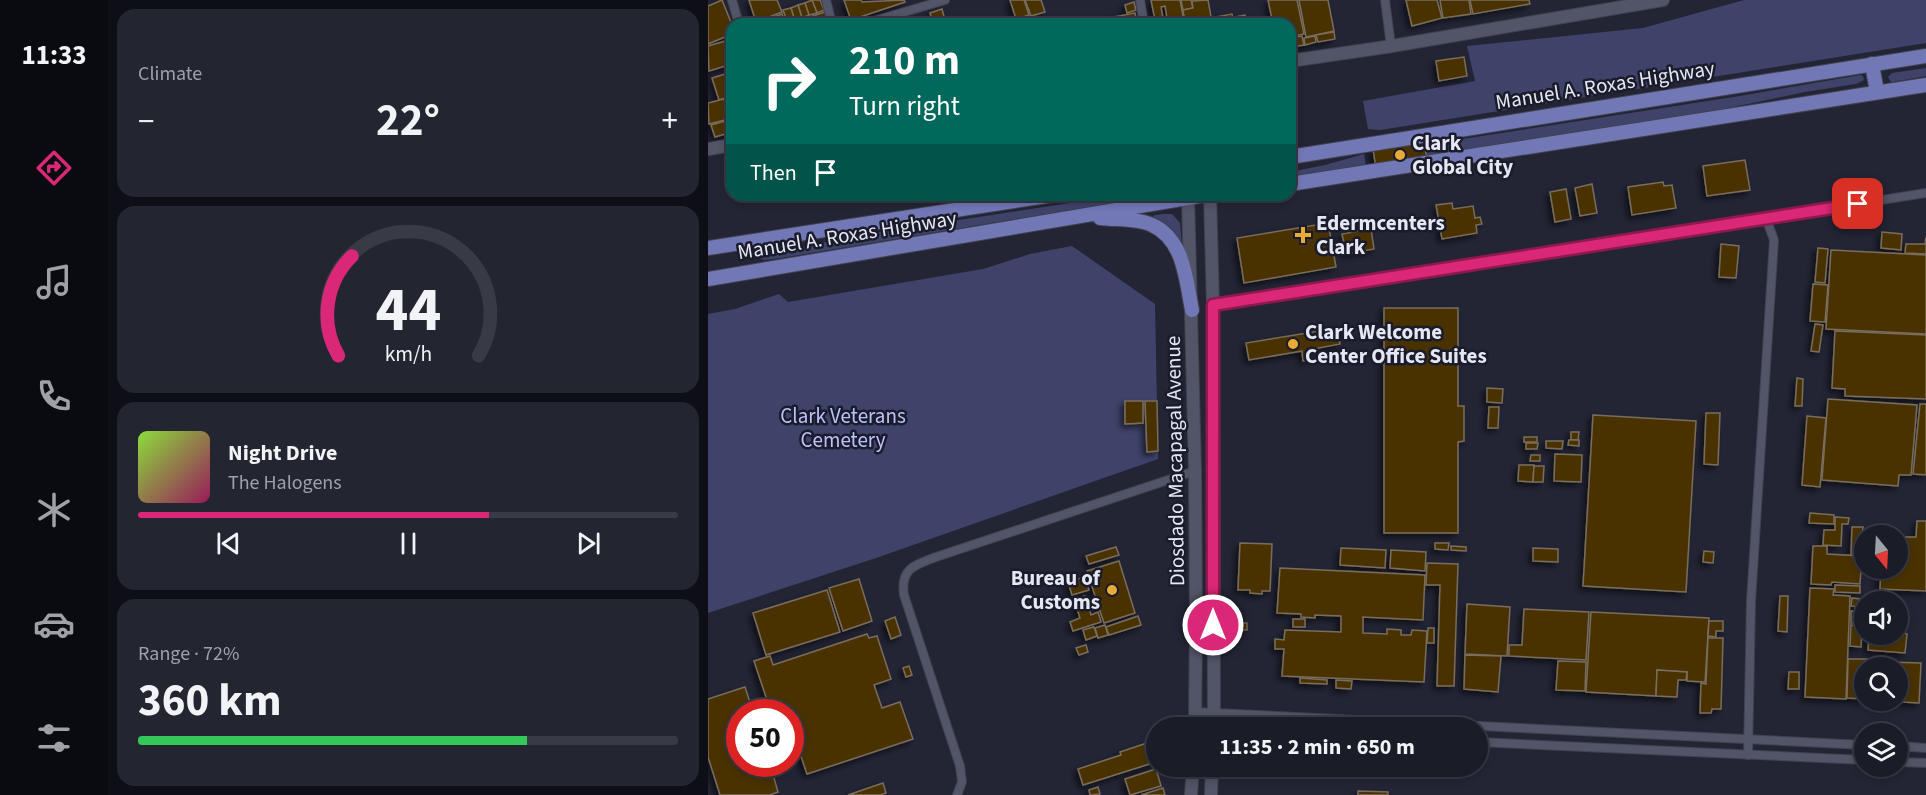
<!DOCTYPE html>
<meta charset="utf-8">
<style>
:root{--surface:#1a1c28;--page:#232530;--text:#f1f3f6;--muted:#9fa1a8;--line:#383a45;--accent:#db2777}
body{margin:0;font-family:"Source Sans 3",sans-serif;background:var(--page);color:var(--text);height:100vh;display:flex;flex-direction:column;font-size:22px;white-space:nowrap}
*{box-sizing:border-box;margin:0}
p{font-size:20px;color:var(--muted)}
.icon{flex:none;width:33px;height:33px;fill:none;stroke:currentColor;stroke-width:2;stroke-linecap:round;stroke-linejoin:round}
.map{position:relative;flex:1;overflow:hidden}
.sheet{display:flex;flex-direction:column;gap:9px;padding:9px;background:#0e0f16;width:600px}
.sheet>*{flex:none}
.hud{position:absolute;left:18px;top:18px;width:570px;height:183px;border-radius:18px;box-shadow:0 3px 9px #0003,0 0 0 2px var(--line);background:#00695c;color:#fff;overflow:hidden}
.needle{width:39px;rotate:162deg}
.fabs{position:absolute;left:1146px;top:525px;display:grid;gap:12px}
.fabs a{display:grid;place-items:center;width:54px;height:54px;border-radius:50%;background:var(--surface);box-shadow:0 3px 9px #0003,0 0 0 2px var(--line);font-size:30px}
.speed{position:absolute;left:18px;top:699px;display:flex;gap:12px;font-size:30px;font-weight:700;text-align:center}
.speed>*{display:grid;place-content:center;width:78px;height:78px;border-radius:50%;background:var(--surface);box-shadow:0 3px 9px #0003,0 0 0 2px var(--line);line-height:1}
.speed .limit{border:9px solid #d22;background:#fff;color:#111}
.pin{position:absolute;display:grid;place-items:center;width:51px;height:51px;color:#fff;margin:-26px;border-radius:12px;box-shadow:0 3px 9px #0006}
.me{position:absolute;width:66px;margin:-33px;rotate:0deg;stroke-linejoin:round;filter:drop-shadow(0 0 4px #0008)}
.turn{display:flex;align-items:center;gap:21px;height:126px;padding:0 24px;font-size:27px}
.turn .icon{width:78px;height:78px;stroke-width:2.5}
.turn b{display:block;font-size:42px;line-height:51px}
.then{display:flex;align-items:center;height:57px;padding:0 24px;background:#0003;gap:12px;font-size:22px}
.big{font-size:45px;font-weight:700;line-height:1.1}
.sheet .card{flex:1;display:flex;flex-direction:column;justify-content:center;gap:9px;min-width:0;padding:0 21px;border-radius:18px;background:var(--page)}
.sheet .dial{align-items:center;gap:0}
.dial svg{height:156px;overflow:visible;fill:none;stroke:var(--line);stroke-width:7;stroke-linecap:round;text-anchor:middle}
.dial text{fill:var(--text);stroke:none}
.song{display:flex;align-items:center;gap:18px}
.cover{width:72px;height:72px;border-radius:9px;background:linear-gradient(135deg,hsl(90 70% 55%),hsl(330 70% 35%))}
.played{height:6px;border-radius:3px;background:linear-gradient(90deg,var(--accent) 65%,var(--line) 65%)}
.keys{display:flex;justify-content:space-around;direction:ltr}
.heat{display:flex;justify-content:space-between;align-items:center;font-size:33px;direction:ltr}
.charge{height:9px;border-radius:4px;background:linear-gradient(90deg,#34c759 72%,var(--line) 0)}
.trip{position:absolute;left:438px;top:717px;width:342px;height:60px;border-radius:30px;background:var(--surface);box-shadow:0 3px 9px #0003,0 0 0 2px var(--line);font-weight:700;line-height:60px;text-align:center}
main{display:flex;flex:1;min-height:0}
.dock{display:flex;flex-direction:column;width:108px;justify-content:space-around;align-items:center;background:#0a0b10;color:var(--muted)}
.dock .icon{width:42px;height:42px}
.dock .current{color:var(--accent)}
.dock b{font-size:27px;color:var(--text)}
.map>svg:first-child{display:block}
</style>
<main>
<nav class="dock">
<b>11:33</b>
<svg class="icon current" aria-label="directions" viewBox="0 0 24 24"><path d="M12 3l9 9-9 9-9-9zM9 14v-3h6M13 9l2 2-2 2"/></svg>
<svg class="icon" aria-label="music" viewBox="0 0 24 24"><path d="M9 18V5l10-2v13"/><circle cx="6" cy="18" r="3"/><circle cx="16" cy="16" r="3"/></svg>
<svg class="icon" aria-label="phone" viewBox="0 0 24 24"><path d="M5 4h4l2 5-3 2q2 4 5 5l2-3 5 2v4C11 20 4 13 5 4z"/></svg>
<svg class="icon" aria-label="climate" viewBox="0 0 24 24"><path d="M12 3v18M4 7l16 10M4 17L20 7"/></svg>
<svg class="icon" aria-label="car" viewBox="0 0 24 24"><path d="M5 17H2v-5l4-1 3-4h7l3 4 3 1v5h-3M9 17h6M6 11h13"/><circle cx="7" cy="17" r="2"/><circle cx="17" cy="17" r="2"/></svg>
<svg class="icon" aria-label="filters" viewBox="0 0 24 24"><path d="M4 7h16M4 17h16"/><circle cx="9" cy="7" r="2"/><circle cx="15" cy="17" r="2"/></svg>
</nav>
<section class="sheet">
<div class="card"><p>Climate</p>
<div class="heat"><a>−</a><b class="big">22°</b><a>+</a></div>
</div>
<div class="card dial"><svg viewBox="0 0 100 80">
<path d="M14 69A42 42 0 1 1 86 69"/>
<path d="M14 69A42 42 0 0 1 21 18" stroke="#db2777"/>
<text x="50" y="56" font-size="32" font-weight="700">44</text>
<text x="50" y="72" font-size="11">km/h</text>
</svg></div>
<div class="card">
<div class="song"><i class="cover"></i><div><b>Night Drive</b><p>The Halogens</p></div></div>
<div class="played"></div>
<div class="keys"><svg class="icon" aria-label="previous" viewBox="0 0 24 24"><path d="M18 5L8 12l10 7zM5 5v14"/></svg><svg class="icon" aria-label="pause" viewBox="0 0 24 24"><path d="M8 5v14M16 5v14"/></svg><svg class="icon" aria-label="next" viewBox="0 0 24 24"><path d="M6 5l10 7-10 7zM19 5v14"/></svg></div>
</div>
<div class="card"><p>Range · 72%</p><b class="big">360 km</b><div class="charge"></div></div>
</section>
<div class="map">
<svg width="1218" height="795" viewBox="0 0 1218 795">
<defs>
<filter id="shadow"><feDropShadow dx="-3.5" dy="3.5" stdDeviation="3" flood-color="#0009"/></filter>
</defs>
<rect width="100%" height="100%" fill="#232535"/>
<!-- green -->
<g fill="#3f436a">
<path d="M1036,0h182v43l-546,87 -12,-1 -5,-28 112,-20 -8,-35 176,-18z"/>
<path d="M1218,68v8l-33,6h-2l-3,-5 4,-4z"/>
<path d="M1152,75l3,1 1,4 -8,4 -51,8 -81,17 -297,47 -3,-11 316,-49z"/>
<path d="M656,154l2,11 -76,12v-5l35,-7z"/>
<path d="M414,195h38l-379,63 -17,2 -4,-2 4,-5 41,-6 42,-10z"/>
<path d="M457,214h7l8,9 2,22 -31,-27 4,-3z"/>
<path d="M364,246l83,58 3,155 -282,99 -168,55v-299l27,-5 44,-15 9,8 195,-33 47,-15z"/>
</g>
<!-- building -->
<g fill="#493100" stroke="#796d5c" stroke-width="1.5" filter="url(#shadow)">
<path d="M14,0l10,25v9l-24,10v-38z"/>
<path d="M41,0h28l5,12 -26,10z"/>
<path d="M104,0h8l4,10 -7,3z"/>
<path d="M104,0l5,13 -8,2 -4,-12z"/>
<path d="M136,0h17l1,2 42,-2 1,2 -54,18z"/>
<path d="M302,0h14l5,15 -13,4z"/>
<path d="M317,0h16l4,12 -14,4z"/>
<path d="M443,0h29l4,21 -16,3 -3,-18 -4,1 2,11 -8,2z"/>
<path d="M473,0h10l2,8 -10,2z"/>
<path d="M500,0l3,17 -26,5 -2,-12 10,-2 -1,-7z"/>
<path d="M560,0h29l7,34 -14,3v-13h-17z"/>
<path d="M591,0h29l6,31 -28,6z"/>
<path d="M698,0h31l5,18 -30,8z"/>
<path d="M732,0h29l2,14 -28,4z"/>
<path d="M762,0h59l1,4 -57,10z"/>
<path d="M426,2l2,8 -9,3 -2,-8z"/>
<path d="M97,3l4,12 -7,3 -4,-13z"/>
<path d="M90,5l4,13 -7,3 -4,-13z"/>
<path d="M83,8l4,13 -7,2 -5,-13z"/>
<path d="M234,9l4,15h-13l-3,-11z"/>
<path d="M117,12l5,12h-41z"/>
<path d="M427,13l2,11h-39l-1,-4z"/>
<path d="M74,14l4,10h-13l-2,-6z"/>
<path d="M524,14l2,10h-22l-2,-6z"/>
<path d="M537,15l2,9h-12l-1,-7z"/>
<path d="M383,18l1,6h-25l-1,-1z"/>
<path d="M502,18l1,6h-26l-1,-1z"/>
<path d="M626,32l1,7 -17,3 -2,-7z"/>
<path d="M594,36l2,9 -14,2v-9z"/>
<path d="M607,36l1,6 -11,3 -1,-7z"/>
<path d="M24,39v25l-23,7 -1,-25z"/>
<path d="M756,57l3,19 -28,5 -3,-20z"/>
<path d="M24,72v24l-13,4 -7,-22z"/>
<path d="M16,99l5,20 -20,5 -1,-21z"/>
<path d="M21,120l3,12 -17,5 -4,-12z"/>
<path d="M716,141l3,19 -51,8 -3,-19z"/>
<path d="M1037,160l5,30 -43,6 -4,-30z"/>
<path d="M955,182l1,4 8,-1 4,23 -44,7 -4,-28z"/>
<path d="M884,184l5,29 -17,3 -5,-28z"/>
<path d="M858,189l5,30 -16,3 -5,-30z"/>
<path d="M744,203l1,6 20,-3 2,12 5,-1 2,7 -6,1 1,8 -35,6 -6,-34z"/>
<path d="M620,223l8,44 -92,16 -7,-45z"/>
<path d="M663,229l3,20 -28,5 -4,-20z"/>
<path d="M1174,232l20,2 -1,16 -20,-2z"/>
<path d="M1218,237v17l-21,-1 1,-9h19z"/>
<path d="M1013,244l18,2 -3,32 -17,-1z"/>
<path d="M1110,248l10,1 -3,34 -10,-1z"/>
<path d="M1123,250l95,5v79l-100,-5z"/>
<path d="M1105,284l15,1 -3,37 -15,-1z"/>
<path d="M676,308h74v98h6v35l-6,1v91h-74z"/>
<path d="M1107,324l8,1 -4,27 -8,-1z"/>
<path d="M629,328l3,16 -32,6 1,10 -6,1 -1,-10 -53,9 -3,-17z"/>
<path d="M1127,331l91,4v64l-81,-3v-7l-13,-1z"/>
<path d="M1089,378l6,1 -1,27h-7z"/>
<path d="M779,388l16,1 -1,14 -15,-1z"/>
<path d="M1120,399l89,6 -6,70h-12l-1,11 -76,-6z"/>
<path d="M417,401h18v22l-18,1z"/>
<path d="M437,401h12l1,50 -11,1z"/>
<path d="M1212,404h6v71l-13,-1z"/>
<path d="M781,407h10l-1,21h-10z"/>
<path d="M998,413h14l-2,52 -14,-1z"/>
<path d="M885,415l103,6 -10,171 -103,-6z"/>
<path d="M1099,416l19,2 -6,69 -18,-2z"/>
<path d="M863,432h8l-1,8h-7z"/>
<rect x="816" y="437" width="13" height="5"/>
<path d="M861,440h10v6l-11,-1z"/>
<path d="M838,441h17l-1,8 -16,-1z"/>
<path d="M818,443h12l-1,6h-11z"/>
<path d="M847,454l27,1 -1,27 -27,-1z"/>
<path d="M823,455h9v6h-10z"/>
<path d="M811,465h15l-1,17 -15,-1z"/>
<path d="M826,466h10l-1,16h-10z"/>
<path d="M1102,513l24,2v9l-25,-1z"/>
<path d="M1127,517l14,1 -1,6h-6l-1,22 -18,-1 1,-15h11z"/>
<path d="M1209,521h9v70l-46,-2 1,-21h17v-31h18z"/>
<path d="M1144,527h11l-1,8 11,1h-9v19l-13,-1z"/>
<path d="M532,543l32,1 -2,47h-8v3l-12,-1v-3h-12z"/>
<path d="M727,543h14l-1,7 -13,-1z"/>
<path d="M743,546l15,1v4l-15,-1z"/>
<path d="M1105,546h14v8l35,2 -2,28 -28,-2 -1,3 -20,-1z"/>
<path d="M408,547l3,8 -30,9 -3,-8z"/>
<path d="M633,548l45,2 -1,18 -45,-3z"/>
<path d="M825,548l25,1v13l-25,-1z"/>
<path d="M683,550l35,2 -1,19 -35,-3z"/>
<path d="M996,551l10,1 -1,11 -10,-1z"/>
<path d="M411,561l16,52 -31,10 -17,-52z"/>
<path d="M719,563l31,1 -4,122h-17l3,-101h-14z"/>
<path d="M572,568l145,7 -2,45 -60,-3v16l24,1v-5l14,1v5h10l1,-5 15,1 -3,51 -142,-6 2,-27h-9v-10l9,1 1,-10 56,2v-16l-26,-1v3l-14,-1v-3l-24,-1z"/>
<path d="M377,577l4,13 -17,5 -4,-13z"/>
<path d="M151,579l13,42 -29,10 -14,-43z"/>
<path d="M1127,585l25,1v7l-25,-1z"/>
<path d="M1102,588l24,1 -1,6 17,1 -4,103 -41,-2z"/>
<path d="M119,590l13,42 -74,23 -13,-42z"/>
<path d="M377,596l6,19 7,-3 3,10 -28,9 -3,-9 10,-4 -6,-19z"/>
<path d="M1072,596h8l-1,36 -9,-1z"/>
<path d="M1144,598l9,1v8l-10,-1z"/>
<path d="M759,604l43,3 -3,49 -42,-2z"/>
<path d="M816,609l65,3 -3,48 -77,-4v-11h13z"/>
<path d="M1143,611l10,1 -1,11h-9z"/>
<path d="M883,612l118,6 -4,64 -18,-1v-9l-30,-2 -1,26 -70,-4z"/>
<path d="M430,616l3,9 -32,10 -3,-8z"/>
<path d="M187,617l6,18 -10,4 -6,-18z"/>
<rect x="585" y="619" width="12" height="8"/>
<path d="M1001,621h14v10h-7v6l-8,-1z"/>
<rect x="530" y="623" width="9" height="7"/>
<path d="M397,625l3,10 -10,3 -3,-10z"/>
<path d="M1143,625l11,1 -1,21 -11,-1z"/>
<path d="M386,627l3,9 -11,4 -3,-10z"/>
<path d="M720,628h6v15h-7z"/>
<path d="M1190,633l9,1 -2,19 -37,-3 1,-16h29z"/>
<path d="M159,634l2,4 8,-2 14,43 -17,6 8,23 18,-6 13,37 -106,35 -17,-50v-12h-7l-3,-10 -11,4 -15,-45 16,-5 3,9z"/>
<path d="M1000,638h15l-2,71h-9l-1,4h-11l1,-30 5,1z"/>
<path d="M378,645l2,7 -9,3 -3,-7z"/>
<path d="M757,655l36,1 -3,36 -34,-3z"/>
<path d="M1140,659h35v9h-19v31l-17,-1z"/>
<path d="M850,661l28,1 -1,29 -29,-1z"/>
<path d="M1179,662l34,1 -2,40 -34,-2 13,-1v-32h-11z"/>
<path d="M201,666l3,9 -6,2 -3,-9z"/>
<path d="M949,670l30,2 -1,8h-8l-1,17 -21,-1z"/>
<path d="M1081,672h10v17h-11z"/>
<path d="M592,678l27,2v4l-27,-1z"/>
<path d="M628,680l16,1 -1,8 -15,-1z"/>
<path d="M37,687l8,25h-13v52h30l8,28 -8,3h-50l-12,-38v-58z"/>
<path d="M442,742l6,20 -73,23 -5,-16 43,-14 -1,-3z"/>
<path d="M448,769l5,17 -31,9 -5,-16z"/>
<path d="M175,783l3,10 -6,2h-32z"/>
<path d="M390,787l2,7 -10,1 -1,-5z"/>
<path d="M455,788l2,7h-24z"/>
<path d="M650,791l30,1v3h-30z"/>
</g>
<g fill="none" stroke-linecap="round" stroke-linejoin="round">
<!-- street casing -->
<g stroke="#41424f" stroke-width="10">
<g id="street">
<path d="M24,0l7,24"/>
<path d="M118,0l6,24"/>
<path d="M432,0l4,24"/>
<path d="M677,0l6,46"/>
<path d="M156,24l81,-24"/>
<path d="M505,305l713,-112"/>
<path d="M488,712l668,33"/>
<path d="M770,742l386,18"/>
<path d="M1190,746l28,2"/>
<path d="M1040,755l3,-154 23,-361 -8,-22"/>
<path d="M1190,762l28,1"/>
<path d="M249,795l5,-13 -2,-16 -56,-171c-4,-27 11,-30 32,-38l259,-86"/>
</g>
</g>
<!-- secondary casing -->
<g stroke="#41424f" stroke-width="14">
<g id="secondary">
<path d="M582,61l96,-14 277,-47"/>
<path d="M0,149l24,-4"/>
<path d="M480,195l7,276 1,145 -1,112"/>
<path d="M502,195l3,110 1,423"/>
<path d="M483,795l2,-29"/>
<path d="M503,795l1,-29"/>
</g>
</g>
<!-- primary casing -->
<g stroke="#41424f" stroke-width="16">
<g id="primary">
<path d="M1164,64l5,28"/>
<path d="M582,157l636,-101"/>
<path d="M582,184l636,-99"/>
<path d="M392,218c17,2 37,0 52,7 32,14 34,55 40,85"/>
<path d="M0,248l345,-53"/>
<path d="M0,279l497,-84"/>
</g>
</g>
<!-- street -->
<use href="#street" stroke="#525467" stroke-width="8"/>
<!-- secondary -->
<use href="#secondary" stroke="#525467" stroke-width="12"/>
<!-- primary -->
<use href="#primary" stroke="#7277b6" stroke-width="14"/>
</g>
<g fill="none" stroke-linecap="round" stroke-linejoin="round">
<!-- route casing -->
<g stroke="#8e194d" stroke-width="15">
<path id="route" d="M505,625v-320l645,-101"/>
</g>
<!-- route -->
<use href="#route" stroke="#db2777" stroke-width="10"/>
</g>
<!-- markers -->
<g fill="#e9ab38" stroke="#1a1b2b" stroke-width="2">
<circle cx="692" cy="155" r="6"/>
<path d="M592 226h6v6h6v6h-6v6h-6v-6h-6v-6h6z"/>
<circle cx="585" cy="344" r="6"/>
<circle cx="404" cy="590" r="6"/>
</g>
<g text-anchor="middle" dominant-baseline="central" stroke-width="5" stroke-linejoin="round" paint-order="stroke">
<!-- street labels -->
<g font-size="21" fill="#e5e7f2" stroke="#1a1b2b">
<text transform="translate(897 85) rotate(-9)">Manuel A. Roxas Highway</text>
<text transform="translate(139 235) rotate(-9)">Manuel A. Roxas Highway</text>
<text transform="translate(467 461) rotate(-91)">Diosdado Macapagal Avenue</text>
</g>
<!-- poi labels -->
<g font-size="21" font-weight="bold" fill="#e5e7f2" stroke="#1a1b2b" text-anchor="start">
<text x="704" y="143">Clark<tspan x="704" dy="24">Global City</tspan></text>
<text x="608" y="223">Edermcenters<tspan x="608" dy="24">Clark</tspan></text>
<text x="597" y="332">Clark Welcome<tspan x="597" dy="24">Center Office Suites</tspan></text>
<text x="392" y="578" text-anchor="end">Bureau of<tspan x="392" dy="24">Customs</tspan></text>
</g>
<!-- park labels -->
<g font-size="21" fill="#bbc2fb" stroke="#1a1b2b">
<text x="135" y="416">Clark Veterans<tspan x="135" dy="24">Cemetery</tspan></text>
</g>
</g>
</svg>
<div class="fabs">
<a><svg class="needle" viewBox="-14 -14 28 28"><path d="M0-13l5 13h-10z" fill="#e53935"/><path d="M0 13l5-13h-10z" fill="#9fa1a8"/></svg></a>
<a><svg class="icon" aria-label="sound" viewBox="0 0 24 24"><path d="M4 9h4l5-4v14l-5-4H4zM17 9q2 3 0 6"/></svg></a>
<a><svg class="icon" aria-label="search" viewBox="0 0 24 24"><circle cx="10" cy="10" r="6"/><path d="M15 15l6 6"/></svg></a>
<a><svg class="icon" aria-label="layers" viewBox="0 0 24 24"><path d="M12 4l9 5-9 5-9-5zM3 14l9 5 9-5"/></svg></a>
</div>
<div class="speed"><div class="limit">50</div></div>
<div class="pin" style="left:1150px;top:204px;background:#d93025"><svg class="icon" aria-label="arrive" viewBox="0 0 24 24"><path d="M6 21V4h12l-3 4 3 4H6"/></svg></div>
<svg class="me" style="left:505px;top:625px" viewBox="-20 -20 40 40"><circle r="17" fill="#db2777" stroke="#fff" stroke-width="3"/><path d="M0-11L8 9 0 5-8 9z" fill="#fff"/></svg>
<div class="trip">11:35 · 2 min · 650 m</div>
<div class="hud">
<div class="turn"><svg class="icon" aria-label="right" viewBox="0 0 24 24"><path d="M7 20v-9h11M14 6l5 5-5 5"/></svg><div><b>210 m</b>Turn right</div></div>
<div class="then">Then<svg class="icon" aria-label="arrive" viewBox="0 0 24 24"><path d="M6 21V4h12l-3 4 3 4H6"/></svg></div>
</div>
</div>
</main>
